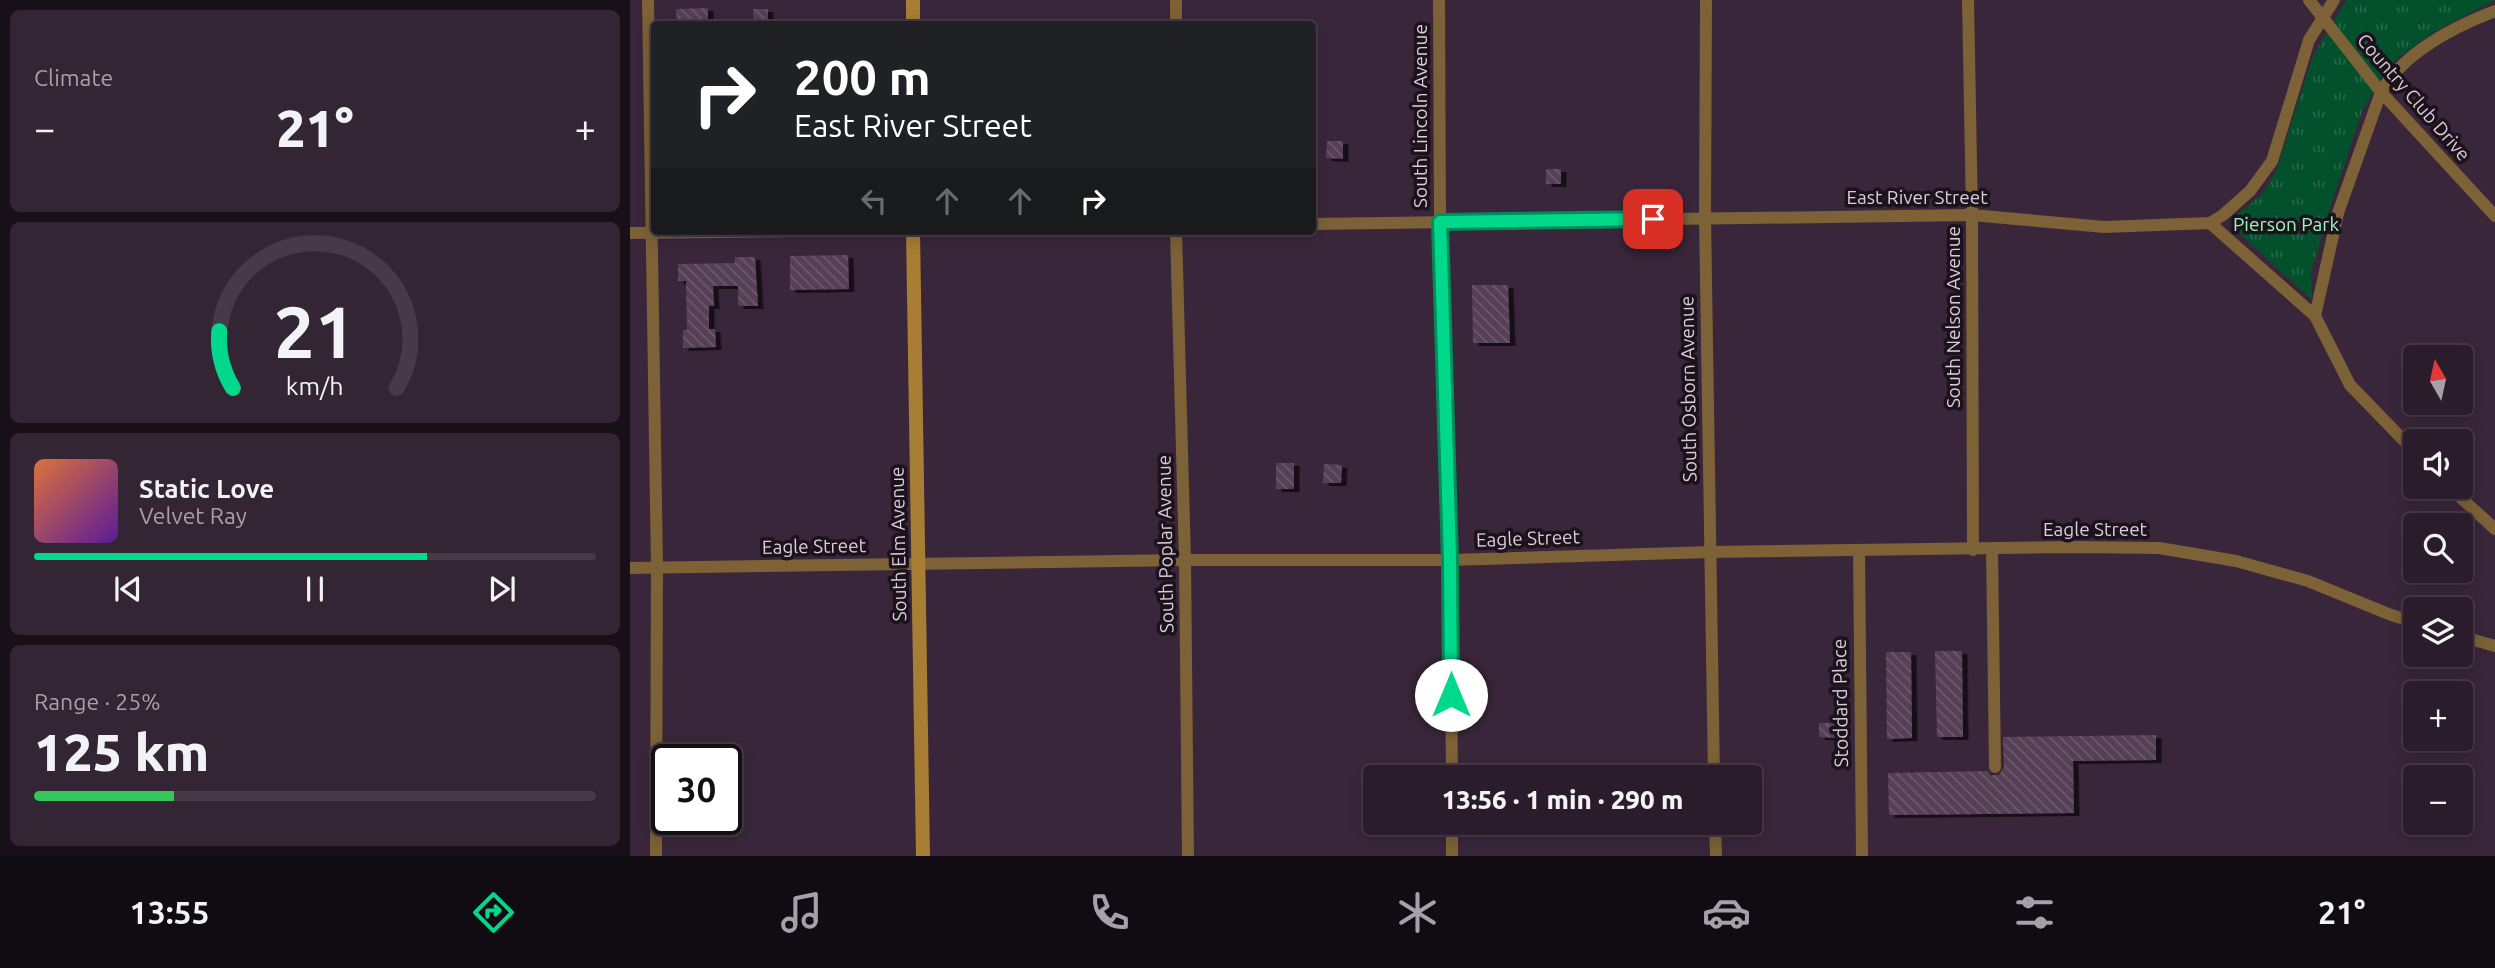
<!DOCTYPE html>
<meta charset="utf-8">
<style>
:root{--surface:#2b1c2c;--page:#332534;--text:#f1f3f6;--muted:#a6a1a9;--line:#473a48;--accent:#00d98c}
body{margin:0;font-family:Ubuntu,sans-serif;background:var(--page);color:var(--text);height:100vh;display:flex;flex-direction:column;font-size:26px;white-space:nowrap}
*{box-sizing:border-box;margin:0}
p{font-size:23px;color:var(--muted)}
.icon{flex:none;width:38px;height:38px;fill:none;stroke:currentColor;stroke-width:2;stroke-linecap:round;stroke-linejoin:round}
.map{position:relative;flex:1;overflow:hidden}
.drawer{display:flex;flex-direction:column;gap:10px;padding:10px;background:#180f18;width:630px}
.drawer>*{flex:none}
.guide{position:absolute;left:21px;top:21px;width:665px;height:214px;border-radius:7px;box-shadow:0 4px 18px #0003,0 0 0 2px var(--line);background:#202124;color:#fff;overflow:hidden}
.needle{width:46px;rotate:351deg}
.fabs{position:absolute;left:1773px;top:345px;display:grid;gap:14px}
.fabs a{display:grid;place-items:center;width:70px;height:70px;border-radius:7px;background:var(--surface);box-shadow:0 4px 18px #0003,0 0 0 2px var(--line);font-size:35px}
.speed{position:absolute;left:21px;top:744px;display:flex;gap:14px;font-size:35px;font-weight:700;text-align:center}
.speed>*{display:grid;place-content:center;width:91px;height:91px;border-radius:50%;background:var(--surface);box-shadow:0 4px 18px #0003,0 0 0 2px var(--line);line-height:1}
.speed .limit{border:4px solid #111;border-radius:10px;background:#fff;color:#111}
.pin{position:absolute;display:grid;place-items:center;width:60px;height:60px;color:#fff;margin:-30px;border-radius:14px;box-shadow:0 4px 10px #0006}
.me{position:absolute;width:77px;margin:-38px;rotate:0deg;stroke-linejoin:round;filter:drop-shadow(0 0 5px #0008)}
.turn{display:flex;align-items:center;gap:24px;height:147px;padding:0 28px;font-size:32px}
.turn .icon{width:91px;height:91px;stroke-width:2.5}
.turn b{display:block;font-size:49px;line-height:60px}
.lanes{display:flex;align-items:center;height:66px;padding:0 28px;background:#0003;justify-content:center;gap:35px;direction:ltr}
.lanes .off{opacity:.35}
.big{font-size:52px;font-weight:800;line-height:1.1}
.drawer .tile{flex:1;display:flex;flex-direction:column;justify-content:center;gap:10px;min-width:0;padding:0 24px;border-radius:10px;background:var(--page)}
.drawer .dial{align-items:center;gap:0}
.dial svg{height:182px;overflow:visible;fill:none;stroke:var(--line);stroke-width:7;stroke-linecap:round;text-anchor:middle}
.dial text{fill:var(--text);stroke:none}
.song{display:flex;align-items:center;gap:21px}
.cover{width:84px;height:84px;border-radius:10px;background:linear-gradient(135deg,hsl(20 70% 55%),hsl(270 70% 35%))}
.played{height:7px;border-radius:4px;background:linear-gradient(90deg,var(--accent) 70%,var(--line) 70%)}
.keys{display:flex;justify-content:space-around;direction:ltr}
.heat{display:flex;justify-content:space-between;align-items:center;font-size:38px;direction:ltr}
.charge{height:10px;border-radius:5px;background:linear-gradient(90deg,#34c759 25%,var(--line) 0)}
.trip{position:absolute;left:733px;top:765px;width:399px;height:70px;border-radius:7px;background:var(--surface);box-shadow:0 4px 18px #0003,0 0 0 2px var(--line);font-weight:800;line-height:70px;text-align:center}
.menu{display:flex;height:112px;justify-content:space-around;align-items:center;background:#110b12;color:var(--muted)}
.menu .icon{width:49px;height:49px}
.menu .selected{color:var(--accent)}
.menu b{font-size:32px;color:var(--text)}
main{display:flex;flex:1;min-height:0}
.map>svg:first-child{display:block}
</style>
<main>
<section class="drawer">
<div class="tile"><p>Climate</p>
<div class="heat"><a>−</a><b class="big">21°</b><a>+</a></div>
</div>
<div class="tile dial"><svg viewBox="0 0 100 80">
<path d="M14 69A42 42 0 1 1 86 69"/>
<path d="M14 69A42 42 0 0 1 8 44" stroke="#00d98c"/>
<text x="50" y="56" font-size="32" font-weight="700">21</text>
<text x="50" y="72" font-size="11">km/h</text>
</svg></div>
<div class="tile">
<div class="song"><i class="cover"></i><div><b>Static Love</b><p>Velvet Ray</p></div></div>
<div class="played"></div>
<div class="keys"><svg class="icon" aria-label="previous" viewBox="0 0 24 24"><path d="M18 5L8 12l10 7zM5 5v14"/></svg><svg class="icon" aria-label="pause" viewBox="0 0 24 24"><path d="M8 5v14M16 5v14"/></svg><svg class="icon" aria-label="next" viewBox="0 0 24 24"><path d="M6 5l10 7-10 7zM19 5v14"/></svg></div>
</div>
<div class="tile"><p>Range · 25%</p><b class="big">125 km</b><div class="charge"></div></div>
</section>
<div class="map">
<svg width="1865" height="856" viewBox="0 0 1865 856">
<defs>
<pattern id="grass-tufts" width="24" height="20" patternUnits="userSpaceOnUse" patternTransform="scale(1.75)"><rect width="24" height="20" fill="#02502c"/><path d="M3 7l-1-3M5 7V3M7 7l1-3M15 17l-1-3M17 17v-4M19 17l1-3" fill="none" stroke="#26684a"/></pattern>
<pattern id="building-back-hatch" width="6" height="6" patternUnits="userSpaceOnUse" patternTransform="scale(1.75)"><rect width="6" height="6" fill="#554056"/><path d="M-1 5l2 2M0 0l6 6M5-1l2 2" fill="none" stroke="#6d5a6e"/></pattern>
<filter id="shadow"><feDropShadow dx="5.5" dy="3" stdDeviation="0" flood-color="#0009"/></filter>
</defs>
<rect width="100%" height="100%" fill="#39263a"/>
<!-- grass -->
<path fill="url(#grass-tufts)" d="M1716,0h149l-61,32 -35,25 -13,13 -24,41 -31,94 -20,67 1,28 -76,-70 -3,-12 29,-24 14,-23 36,-113z"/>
<!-- building -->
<g fill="url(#building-back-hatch)" filter="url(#shadow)">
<path d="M78,8v16h-31l-1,-15z"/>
<path d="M123,9h15v15h-14z"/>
<path d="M697,141h16v18l-17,-1z"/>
<rect x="916" y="169" width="15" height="15"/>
<path d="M218,255l1,34 -59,1v-34z"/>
<path d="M105,257h20l3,49h-20v-20h-25l1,20h-5v23h6l1,18 -33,1v-18h4l-1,-49h-8v-17l57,-1z"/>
<path d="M842,285h36l2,58h-37z"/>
<rect x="646" y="463" width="18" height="26"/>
<path d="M694,464l18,1 -1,18h-18z"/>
<path d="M1305,651h27l1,86h-26z"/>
<path d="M1256,652h25l1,86 -25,1z"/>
<path d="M1189,723h18v15l-18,-1z"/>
<path d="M1526,735v25l-83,1 1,52 -185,2 -1,-42 99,-2 4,4h8l5,-8 -1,-30z"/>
</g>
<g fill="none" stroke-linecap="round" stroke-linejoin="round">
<!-- street -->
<g stroke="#7c6236" stroke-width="12">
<path d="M18,0l9,568 -1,288"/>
<path d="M546,0v24"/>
<path d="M809,0l1,222 10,338 2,217"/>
<path d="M1076,0l-1,218 9,559"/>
<path d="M1338,0l4,215 1,335"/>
<path d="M1679,0l72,92 114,124"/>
<path d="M1580,223l13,-8 27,-24 22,-30 37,-121 25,-40"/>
<path d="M682,224l660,-9 132,12 106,-4 105,93 35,69 65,67"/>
<path d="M546,231l9,329 3,296"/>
<path d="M0,233l171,-2"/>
<path d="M1685,316l23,-103 43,-121c23,-40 72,-65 114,-81"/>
<path d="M1818,486l47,43"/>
<path d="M1362,549l3,218"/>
<path d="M1229,550l3,306"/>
<path d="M0,568l555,-8h265l259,-8 367,-5 83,1 77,13 72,20 83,34 24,7"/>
<path d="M1830,636l35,10"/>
<path d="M822,822v34"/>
<path d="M1085,822l1,34"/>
</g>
<!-- secondary -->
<g stroke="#a77e33" stroke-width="14">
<path d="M283,0v24"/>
<path d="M283,231l10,625"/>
</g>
</g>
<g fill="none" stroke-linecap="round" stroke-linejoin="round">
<!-- route casing -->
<g stroke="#008d5b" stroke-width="18">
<path id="route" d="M821,695l-1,-135 -10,-338 213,-3"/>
</g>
<!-- route -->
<use href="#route" stroke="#00d98c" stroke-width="12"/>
</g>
<g text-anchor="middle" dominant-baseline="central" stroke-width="7" stroke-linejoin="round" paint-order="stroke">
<!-- street labels -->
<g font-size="19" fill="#dacdda" stroke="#1b121c">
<text transform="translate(1784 97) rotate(49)">Country Club Drive</text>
<text transform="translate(790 116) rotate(-90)">South Lincoln Avenue</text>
<text x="1287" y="197">East River Street</text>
<text transform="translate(1323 317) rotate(-90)">South Nelson Avenue</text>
<text transform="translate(1058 389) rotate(-91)">South Osborn Avenue</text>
<text x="1465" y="529">Eagle Street</text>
<text transform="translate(898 538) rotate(-2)">Eagle Street</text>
<text transform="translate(268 544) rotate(-91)">South Elm Avenue</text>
<text transform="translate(535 544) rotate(-91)">South Poplar Avenue</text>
<text transform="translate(184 546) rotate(-1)">Eagle Street</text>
<text transform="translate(1210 703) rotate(-91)">Stoddard Place</text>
</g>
<!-- park labels -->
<g font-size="19" fill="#98f8bc" stroke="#1b121c">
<text x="1656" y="224">Pierson Park</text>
</g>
</g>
</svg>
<div class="fabs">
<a><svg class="needle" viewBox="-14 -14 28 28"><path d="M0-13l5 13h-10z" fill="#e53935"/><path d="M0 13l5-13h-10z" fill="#a6a1a9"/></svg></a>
<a><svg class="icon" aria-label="sound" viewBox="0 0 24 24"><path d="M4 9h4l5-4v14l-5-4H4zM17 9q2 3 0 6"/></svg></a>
<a><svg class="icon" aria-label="search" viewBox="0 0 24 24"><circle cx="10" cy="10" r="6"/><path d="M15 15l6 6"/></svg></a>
<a><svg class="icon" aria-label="layers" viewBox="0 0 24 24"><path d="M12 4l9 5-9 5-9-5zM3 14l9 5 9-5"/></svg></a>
<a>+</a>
<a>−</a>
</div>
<div class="speed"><div class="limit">30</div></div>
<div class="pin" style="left:1023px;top:219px;background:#d93025"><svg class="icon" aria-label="arrive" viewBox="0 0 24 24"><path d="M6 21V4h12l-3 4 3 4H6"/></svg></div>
<svg class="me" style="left:821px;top:695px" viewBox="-20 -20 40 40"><circle r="19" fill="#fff"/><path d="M0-13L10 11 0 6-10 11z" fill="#00d98c"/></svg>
<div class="trip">13:56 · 1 min · 290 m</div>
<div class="guide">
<div class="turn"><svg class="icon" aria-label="right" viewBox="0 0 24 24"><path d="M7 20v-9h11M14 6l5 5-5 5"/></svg><div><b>200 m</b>East River Street</div></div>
<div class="lanes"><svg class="icon off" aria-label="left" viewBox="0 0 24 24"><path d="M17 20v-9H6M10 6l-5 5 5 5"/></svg><svg class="icon off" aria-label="ahead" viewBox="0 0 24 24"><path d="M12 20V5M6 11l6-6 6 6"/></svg><svg class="icon off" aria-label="ahead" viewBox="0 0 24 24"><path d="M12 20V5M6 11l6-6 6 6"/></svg><svg class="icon" aria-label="right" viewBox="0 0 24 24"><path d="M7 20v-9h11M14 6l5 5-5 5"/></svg></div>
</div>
</div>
</main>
<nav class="menu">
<b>13:55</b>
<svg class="icon selected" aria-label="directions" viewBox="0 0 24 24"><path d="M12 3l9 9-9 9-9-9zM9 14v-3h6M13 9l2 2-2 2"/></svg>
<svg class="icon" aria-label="music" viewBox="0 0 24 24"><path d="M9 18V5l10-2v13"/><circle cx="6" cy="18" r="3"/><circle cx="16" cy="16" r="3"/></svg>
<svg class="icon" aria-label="phone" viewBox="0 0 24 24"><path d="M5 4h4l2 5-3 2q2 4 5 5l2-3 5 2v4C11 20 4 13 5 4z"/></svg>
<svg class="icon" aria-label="climate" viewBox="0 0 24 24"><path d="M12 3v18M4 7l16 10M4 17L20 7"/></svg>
<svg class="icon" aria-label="car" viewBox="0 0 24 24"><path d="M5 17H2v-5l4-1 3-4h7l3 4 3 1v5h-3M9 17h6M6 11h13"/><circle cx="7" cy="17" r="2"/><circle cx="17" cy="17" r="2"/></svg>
<svg class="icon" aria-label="filters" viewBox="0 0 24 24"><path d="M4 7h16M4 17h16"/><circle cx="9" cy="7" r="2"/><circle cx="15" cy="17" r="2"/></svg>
<b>21°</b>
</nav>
